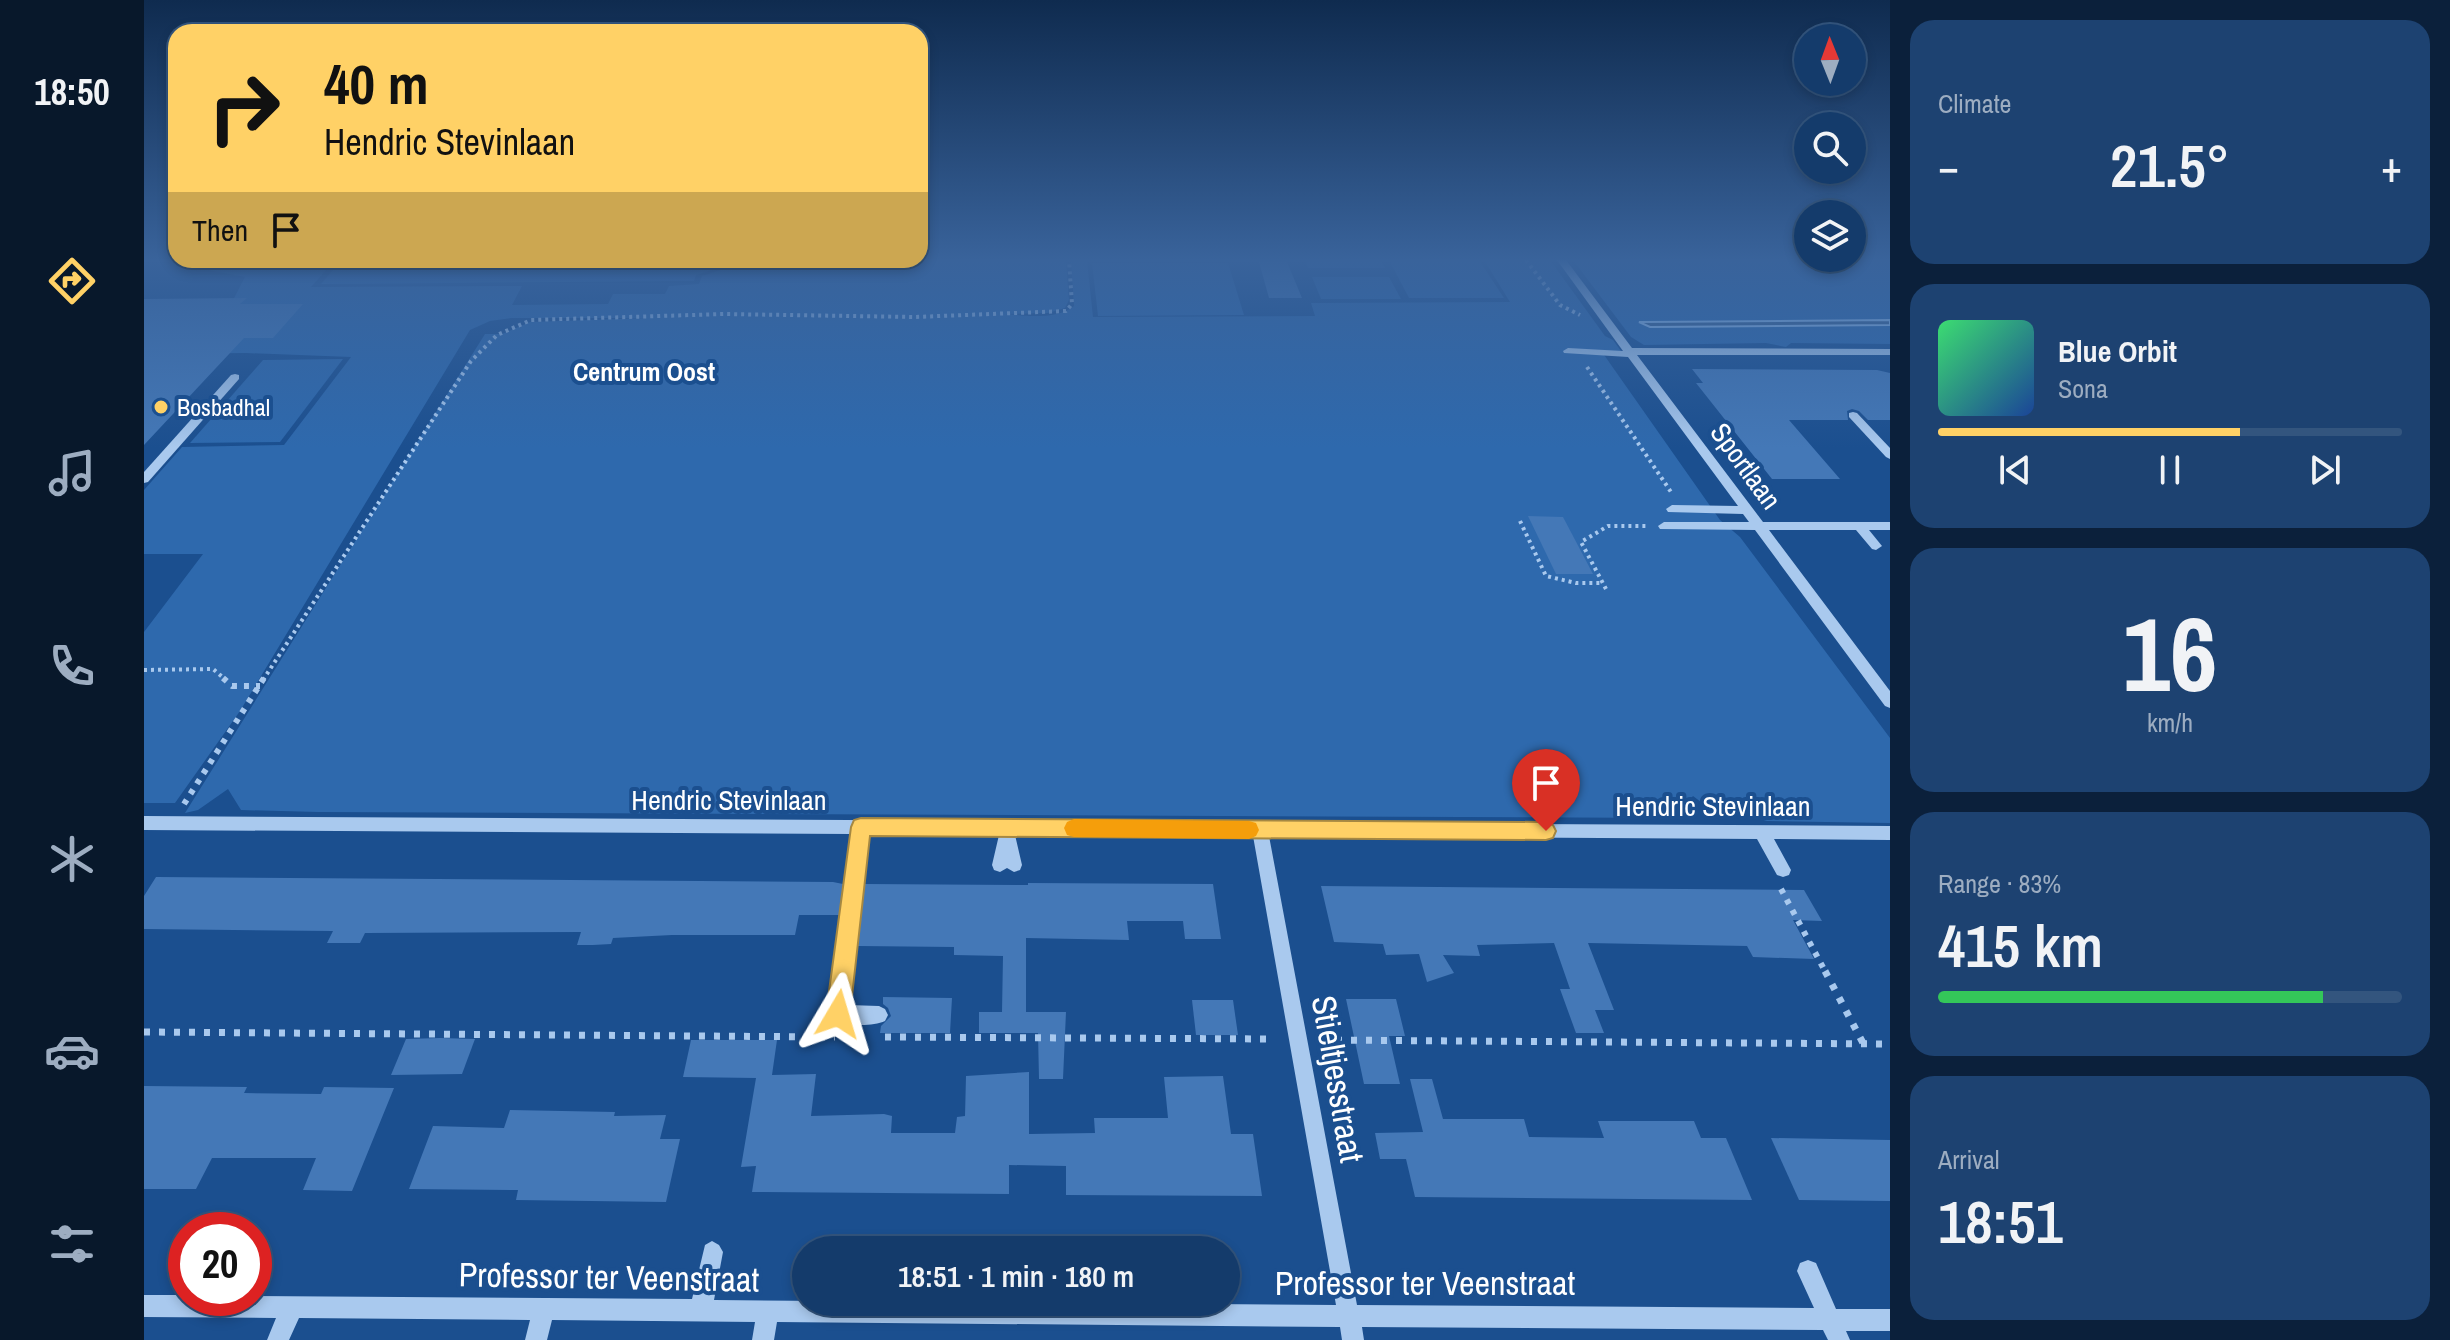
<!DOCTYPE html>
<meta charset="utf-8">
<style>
:root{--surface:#143b6b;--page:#1d4271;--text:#f1f3f6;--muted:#9dadc1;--line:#33557e;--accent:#ffd166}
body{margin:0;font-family:"Archivo Narrow",sans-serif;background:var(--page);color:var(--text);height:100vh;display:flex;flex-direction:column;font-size:30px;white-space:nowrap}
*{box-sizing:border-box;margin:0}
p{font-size:26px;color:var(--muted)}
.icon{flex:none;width:44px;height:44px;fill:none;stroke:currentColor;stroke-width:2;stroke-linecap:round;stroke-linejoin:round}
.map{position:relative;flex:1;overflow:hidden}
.sheet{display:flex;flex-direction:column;gap:20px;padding:20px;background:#0b203b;width:560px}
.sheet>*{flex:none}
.top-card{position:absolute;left:24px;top:24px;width:760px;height:244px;border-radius:24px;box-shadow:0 4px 12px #0003,0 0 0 2px var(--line);background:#ffd166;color:#111;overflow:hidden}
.needle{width:52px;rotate:359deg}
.buttons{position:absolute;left:1650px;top:24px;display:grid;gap:16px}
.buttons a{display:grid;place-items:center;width:72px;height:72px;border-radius:50%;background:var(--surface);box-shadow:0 4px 12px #0003,0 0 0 2px var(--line);font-size:40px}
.speed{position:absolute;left:24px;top:1212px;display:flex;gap:16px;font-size:40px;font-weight:700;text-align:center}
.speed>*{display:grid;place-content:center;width:104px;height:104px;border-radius:50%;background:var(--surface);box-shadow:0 4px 12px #0003,0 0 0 2px var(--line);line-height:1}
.speed .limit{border:12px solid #d22;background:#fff;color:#111}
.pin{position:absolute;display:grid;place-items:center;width:68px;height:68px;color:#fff;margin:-82px -34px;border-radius:50% 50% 50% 0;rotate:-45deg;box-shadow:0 0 8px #0007}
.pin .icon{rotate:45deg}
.me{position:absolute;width:88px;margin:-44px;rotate:7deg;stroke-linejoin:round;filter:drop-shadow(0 0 6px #0008)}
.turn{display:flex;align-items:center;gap:28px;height:168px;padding:0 24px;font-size:36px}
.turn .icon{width:104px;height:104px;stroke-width:2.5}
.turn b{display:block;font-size:56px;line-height:68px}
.then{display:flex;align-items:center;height:76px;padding:0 24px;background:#0003;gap:16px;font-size:30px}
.big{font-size:60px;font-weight:600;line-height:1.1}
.sheet .widget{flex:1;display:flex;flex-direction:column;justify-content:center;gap:12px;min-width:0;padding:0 28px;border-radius:24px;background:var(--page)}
.sheet .dial{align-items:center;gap:0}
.dial b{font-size:104px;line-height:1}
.song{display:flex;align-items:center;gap:24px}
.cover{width:96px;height:96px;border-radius:12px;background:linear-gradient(135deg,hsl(140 70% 55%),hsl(220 70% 35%))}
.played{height:8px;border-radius:4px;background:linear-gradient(90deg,var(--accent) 65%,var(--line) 65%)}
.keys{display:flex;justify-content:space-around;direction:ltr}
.heat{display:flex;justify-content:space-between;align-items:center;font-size:44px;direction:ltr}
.charge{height:12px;border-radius:6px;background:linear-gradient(90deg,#34c759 83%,var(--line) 0)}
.trip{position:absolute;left:648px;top:1236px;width:448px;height:80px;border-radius:40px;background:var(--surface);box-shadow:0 4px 12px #0003,0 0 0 2px var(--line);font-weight:600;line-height:80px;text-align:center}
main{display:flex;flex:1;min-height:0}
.tabs{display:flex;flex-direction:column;width:144px;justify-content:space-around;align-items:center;background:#08182b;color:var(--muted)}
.tabs .icon{width:56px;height:56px}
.tabs .selected{color:var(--accent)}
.tabs b{font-size:36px;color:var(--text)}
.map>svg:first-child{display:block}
</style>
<main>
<nav class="tabs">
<b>18:50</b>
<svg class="icon selected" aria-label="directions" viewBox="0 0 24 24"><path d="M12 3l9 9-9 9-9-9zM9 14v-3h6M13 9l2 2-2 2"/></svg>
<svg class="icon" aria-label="music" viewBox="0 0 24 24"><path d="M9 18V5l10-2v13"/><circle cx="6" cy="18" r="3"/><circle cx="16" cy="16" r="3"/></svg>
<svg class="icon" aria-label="phone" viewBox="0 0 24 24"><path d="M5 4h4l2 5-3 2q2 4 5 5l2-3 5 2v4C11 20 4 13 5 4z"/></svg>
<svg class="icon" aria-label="climate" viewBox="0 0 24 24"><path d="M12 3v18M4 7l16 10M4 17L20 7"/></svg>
<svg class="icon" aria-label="car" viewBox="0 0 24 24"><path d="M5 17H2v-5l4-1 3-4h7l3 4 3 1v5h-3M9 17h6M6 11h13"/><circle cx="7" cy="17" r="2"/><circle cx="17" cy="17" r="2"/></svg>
<svg class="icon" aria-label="filters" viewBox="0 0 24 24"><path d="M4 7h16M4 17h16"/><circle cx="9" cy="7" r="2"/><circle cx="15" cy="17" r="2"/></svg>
</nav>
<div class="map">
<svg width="1746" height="1340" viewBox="0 0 1746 1340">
<rect width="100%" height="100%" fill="#1b4f8f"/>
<!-- green -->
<g fill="#2e69ad">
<path d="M12,260h179l-24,27 211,-1 -10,19 96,-1 5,-10h52l4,-8 30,-2 3,-8 49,-16h315l3,40 -4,8 -17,5 -42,1c20,2 51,6 68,-8l-3,-46h16l6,57 222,-1 -4,-13 199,-1 -26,-42h66l55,76 8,4 8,11 -19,1 118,168 20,17 150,201v85l-123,-2 -66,-19 -8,-6 -19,22 -1356,-6 -77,-2 -13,-21 -30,21 -13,3 300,-479h17l28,-12 118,-4h-137l-21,3 -20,9 -230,381 -65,92h-31v-171l59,-78h-59v-64l38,-43 102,-2 67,-88 -105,-4 -102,1 88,-52 13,-25z"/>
<path d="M203,260h397l-48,15 -2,6 -373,3 12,-14h25z"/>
<path d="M1161,260h76l4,8h-77z"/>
<path d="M1245,260h90l25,38h-95z"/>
<path d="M1429,260h317v60l-250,1 10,6 240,-2v19l-99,-1 -5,4 -20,-4 -122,2 -13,-8z"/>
<path d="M948,263h136l16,52 -146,1z"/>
<path d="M1168,277h77l12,22h-80z"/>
<path d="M199,359l-63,83 -90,1 73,-83z"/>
</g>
<!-- water -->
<path fill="#3c6290" stroke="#9cc4f0" stroke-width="2" d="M1746,320v5l-240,2 -11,-5z"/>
<!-- building -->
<g fill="#4478b7">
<path d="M1115,262h28l15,36h-33z"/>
<path d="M103,298l-7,6h63l-30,34h-29l-100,107v-146z"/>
<path d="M1548,369l185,1 13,3v47h-22l-9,-9 -7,-2 -5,2 1,9h-59l51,59h-68l-76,-96h7z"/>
<path d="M1384,516l35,1 30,57h-37z"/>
<path d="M12,877l677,5 10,2 -4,31h-40l-4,20h-123l-59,3 -2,6 -18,1h-16l4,-13 -216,1 -5,10h-33l6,-12 -189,-2v-33z"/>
<path d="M884,883l185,1 8,55h-36l-2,-18h-56l2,19 -103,-2v74h40l-3,67h-24l-1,-46h-59v-21h23l1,-56 -49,-1v-8l-96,-1 7,-62 163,1z"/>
<path d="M1177,886l483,4 18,31 -29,-1 21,39 -61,-2 -6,-11 -159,-3 26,67h-19l9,23h-28l-16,-44h10l-16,-46 -77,2 3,11 -37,-1 11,18 -27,9 -8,-28 -33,1 -3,-11 -49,-2z"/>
<path d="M739,997l69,1 -2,35h-70l1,-7 10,-10 -3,-8 -5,-4z"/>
<path d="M1202,999h50l9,37h-16l11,48h-36z"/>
<path d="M1048,1000h41l5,35h-42z"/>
<path d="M262,1039l34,-1 35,1 -13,35 -71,1z"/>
<path d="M547,1040h86l-5,35 44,-1 -5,42 73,-2 8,2 -1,17h64l2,-16 8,-1 1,-40 63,-4v62l66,-1 -1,-15h74l-4,-41 59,-1 8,58h22l9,62 -196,-1v-29l-57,-1v29l-257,-2 4,-26 -15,1 15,-89 -73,-1z"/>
<path d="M1266,1079h22l11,40h81l5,18 75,1 -6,-17h96l7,17h25l26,62 -337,-3 -9,-38h-26l-5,-26 48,-1z"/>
<path d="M0,1086l103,1 -3,6 77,1 3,-7 70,1 -42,103 -49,-1 13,-32h-104l-16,31h-52z"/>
<path d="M366,1110l105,2 -1,4 52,-1 -6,24h20l-14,63 -150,-2 2,-10 -109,-1 24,-63 71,2z"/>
<path d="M1627,1138l119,2v61l-91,-1z"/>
</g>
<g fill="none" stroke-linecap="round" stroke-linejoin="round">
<!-- path-far2 -->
<g stroke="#a9c9ee" stroke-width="4" stroke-dasharray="3 4" stroke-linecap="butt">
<path d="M1382,260l34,45 20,10"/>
<path d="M1443,367l84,125"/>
<path d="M1376,521l26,55 30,7h27"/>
<path d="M1462,589l-25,-47 27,-16h38"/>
<path d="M0,670l69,-1 13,11"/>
<path d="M119,680l208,-319 26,-26 34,-15 193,-6 191,3 151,-6 6,-7 -3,-44"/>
</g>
<!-- path-far1 -->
<g stroke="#a9c9ee" stroke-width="6" stroke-dasharray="5 7" stroke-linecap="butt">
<path d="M79,678l9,8h28"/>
<path d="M40,804l80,-126"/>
<path d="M1637,889l45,84"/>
</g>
<!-- path -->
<g stroke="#a9c9ee" stroke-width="7" stroke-dasharray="6 9" stroke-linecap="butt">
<path d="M1681,971l38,72"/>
<path d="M0,1032l691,5"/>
<path d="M741,1037l390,2"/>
<path d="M1177,1040l569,4"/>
</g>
<!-- minor -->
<g fill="#a9c9ee" fill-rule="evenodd">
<path d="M1413,260h9l66,88 258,1v6h-253l126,167h127v8h-21l13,16 -6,4 -4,-1 -16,-19h-87l121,161v17l-5,-2 -130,-176 -95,-1 -2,-3 6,-4h85l-6,-8 -75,-2 -2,-3 6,-4 66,1 -110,-149 -64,-4 -1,-2 5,-3 55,3z"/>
<path d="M91,374l4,1v4l-91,103 -4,1v-11l87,-97z"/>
<path d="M1709,412l4,1 33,35v11l-4,-2 -37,-40v-4z"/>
<path d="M0,816l1746,10v14l-116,-1 17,31 -2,5 -6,2 -6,-2 -20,-36 -488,-3 88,469 457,3 -17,-37 3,-8 8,-3 8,3 20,46h54v22h-44l4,9h-22l-5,-10 -461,-3 2,13h-22l-2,-13 -563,-5 -3,18h-22l3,-18 -203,-2 -5,20h-22l5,-20 -231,-2 -10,22h-22l9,-22 -132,-1v-22h42v3h68v-2l438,3 13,-54 7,-4 7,4 4,7 -9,48 622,5 -83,-469 -238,-1 7,30 -2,5 -6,2 -7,-4 -7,4 -6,-2 -2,-5 7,-30 -131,-1 -20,171 31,1 6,3 3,6 -3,6c-13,6 -40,5 -53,-1l-3,-6 23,-180 -708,-4z"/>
</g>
</g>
<!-- sky -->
<linearGradient id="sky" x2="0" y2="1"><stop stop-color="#0f2b4f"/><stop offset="0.58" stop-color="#39639b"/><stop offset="1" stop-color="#39639b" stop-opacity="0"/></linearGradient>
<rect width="1746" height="448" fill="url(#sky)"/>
<!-- route -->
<path fill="#ffd166" stroke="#a68842" stroke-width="2" d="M717,818l685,4 7,3 3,6 -3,7 -7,2 -676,-4 -20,178 -4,9 -8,3 -9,-3 -3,-9 25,-187 3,-7z"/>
<!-- slow -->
<path fill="#f59e0b" d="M930,819l175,2 7,2 3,7 -3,6 -7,3 -175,-2 -7,-2 -3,-7 3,-6z"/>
<!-- markers -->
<circle fill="#ffd166" stroke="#1b4f8f" stroke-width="3" cx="17" cy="407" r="8"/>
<g text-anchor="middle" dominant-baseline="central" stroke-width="8" stroke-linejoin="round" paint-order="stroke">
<!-- far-poi labels -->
<g font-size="24" fill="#fff" stroke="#1b4f8f" text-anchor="start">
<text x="33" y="407">Bosbadhal</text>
</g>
<!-- far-neighbourhood labels -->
<g font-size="26" font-weight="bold" fill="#fff" stroke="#1b4f8f">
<text x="500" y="371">Centrum Oost</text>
</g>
<!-- street labels -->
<g font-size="28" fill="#fff" stroke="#1b4f8f">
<text transform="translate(1602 466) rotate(54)">Sportlaan</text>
<text x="585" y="800">Hendric Stevinlaan</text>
<text x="1569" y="806">Hendric Stevinlaan</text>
</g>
<!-- near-street labels -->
<g font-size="34" fill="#fff" stroke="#1b4f8f">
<text transform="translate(1194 1079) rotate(80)">Stieltjesstraat</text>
<text transform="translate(465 1277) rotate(1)">Professor ter Veenstraat</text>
<text x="1281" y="1283">Professor ter Veenstraat</text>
</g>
</g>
</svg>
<div class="buttons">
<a><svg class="needle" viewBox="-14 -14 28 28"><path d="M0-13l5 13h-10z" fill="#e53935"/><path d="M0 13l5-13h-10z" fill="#9dadc1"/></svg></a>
<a><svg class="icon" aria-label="search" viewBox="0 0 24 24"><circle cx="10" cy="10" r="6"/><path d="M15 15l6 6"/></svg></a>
<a><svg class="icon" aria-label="layers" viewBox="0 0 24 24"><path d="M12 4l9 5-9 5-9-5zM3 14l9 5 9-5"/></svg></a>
</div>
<div class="speed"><div class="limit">20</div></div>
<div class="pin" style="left:1402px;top:831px;background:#d93025"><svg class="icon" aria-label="arrive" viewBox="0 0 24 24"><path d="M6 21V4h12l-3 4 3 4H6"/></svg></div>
<svg class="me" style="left:694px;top:1014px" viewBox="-20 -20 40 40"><path d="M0-17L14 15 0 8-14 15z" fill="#ffd166" stroke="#fff" stroke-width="4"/></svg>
<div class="trip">18:51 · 1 min · 180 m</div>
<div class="top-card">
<div class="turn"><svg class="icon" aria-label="right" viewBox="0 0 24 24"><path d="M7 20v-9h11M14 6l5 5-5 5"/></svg><div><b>40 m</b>Hendric Stevinlaan</div></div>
<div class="then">Then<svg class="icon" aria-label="arrive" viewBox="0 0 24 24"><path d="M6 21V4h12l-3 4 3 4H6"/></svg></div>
</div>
</div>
<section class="sheet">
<div class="widget"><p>Climate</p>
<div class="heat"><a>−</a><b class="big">21.5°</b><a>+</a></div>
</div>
<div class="widget">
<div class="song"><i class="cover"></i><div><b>Blue Orbit</b><p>Sona</p></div></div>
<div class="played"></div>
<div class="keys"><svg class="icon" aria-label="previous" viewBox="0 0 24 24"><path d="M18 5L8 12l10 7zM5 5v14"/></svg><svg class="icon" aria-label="pause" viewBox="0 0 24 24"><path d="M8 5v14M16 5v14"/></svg><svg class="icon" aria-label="next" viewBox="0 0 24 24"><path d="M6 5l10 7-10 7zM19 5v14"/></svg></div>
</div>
<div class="widget dial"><b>16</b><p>km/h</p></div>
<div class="widget"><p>Range · 83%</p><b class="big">415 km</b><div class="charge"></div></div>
<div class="widget"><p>Arrival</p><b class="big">18:51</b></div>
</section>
</main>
